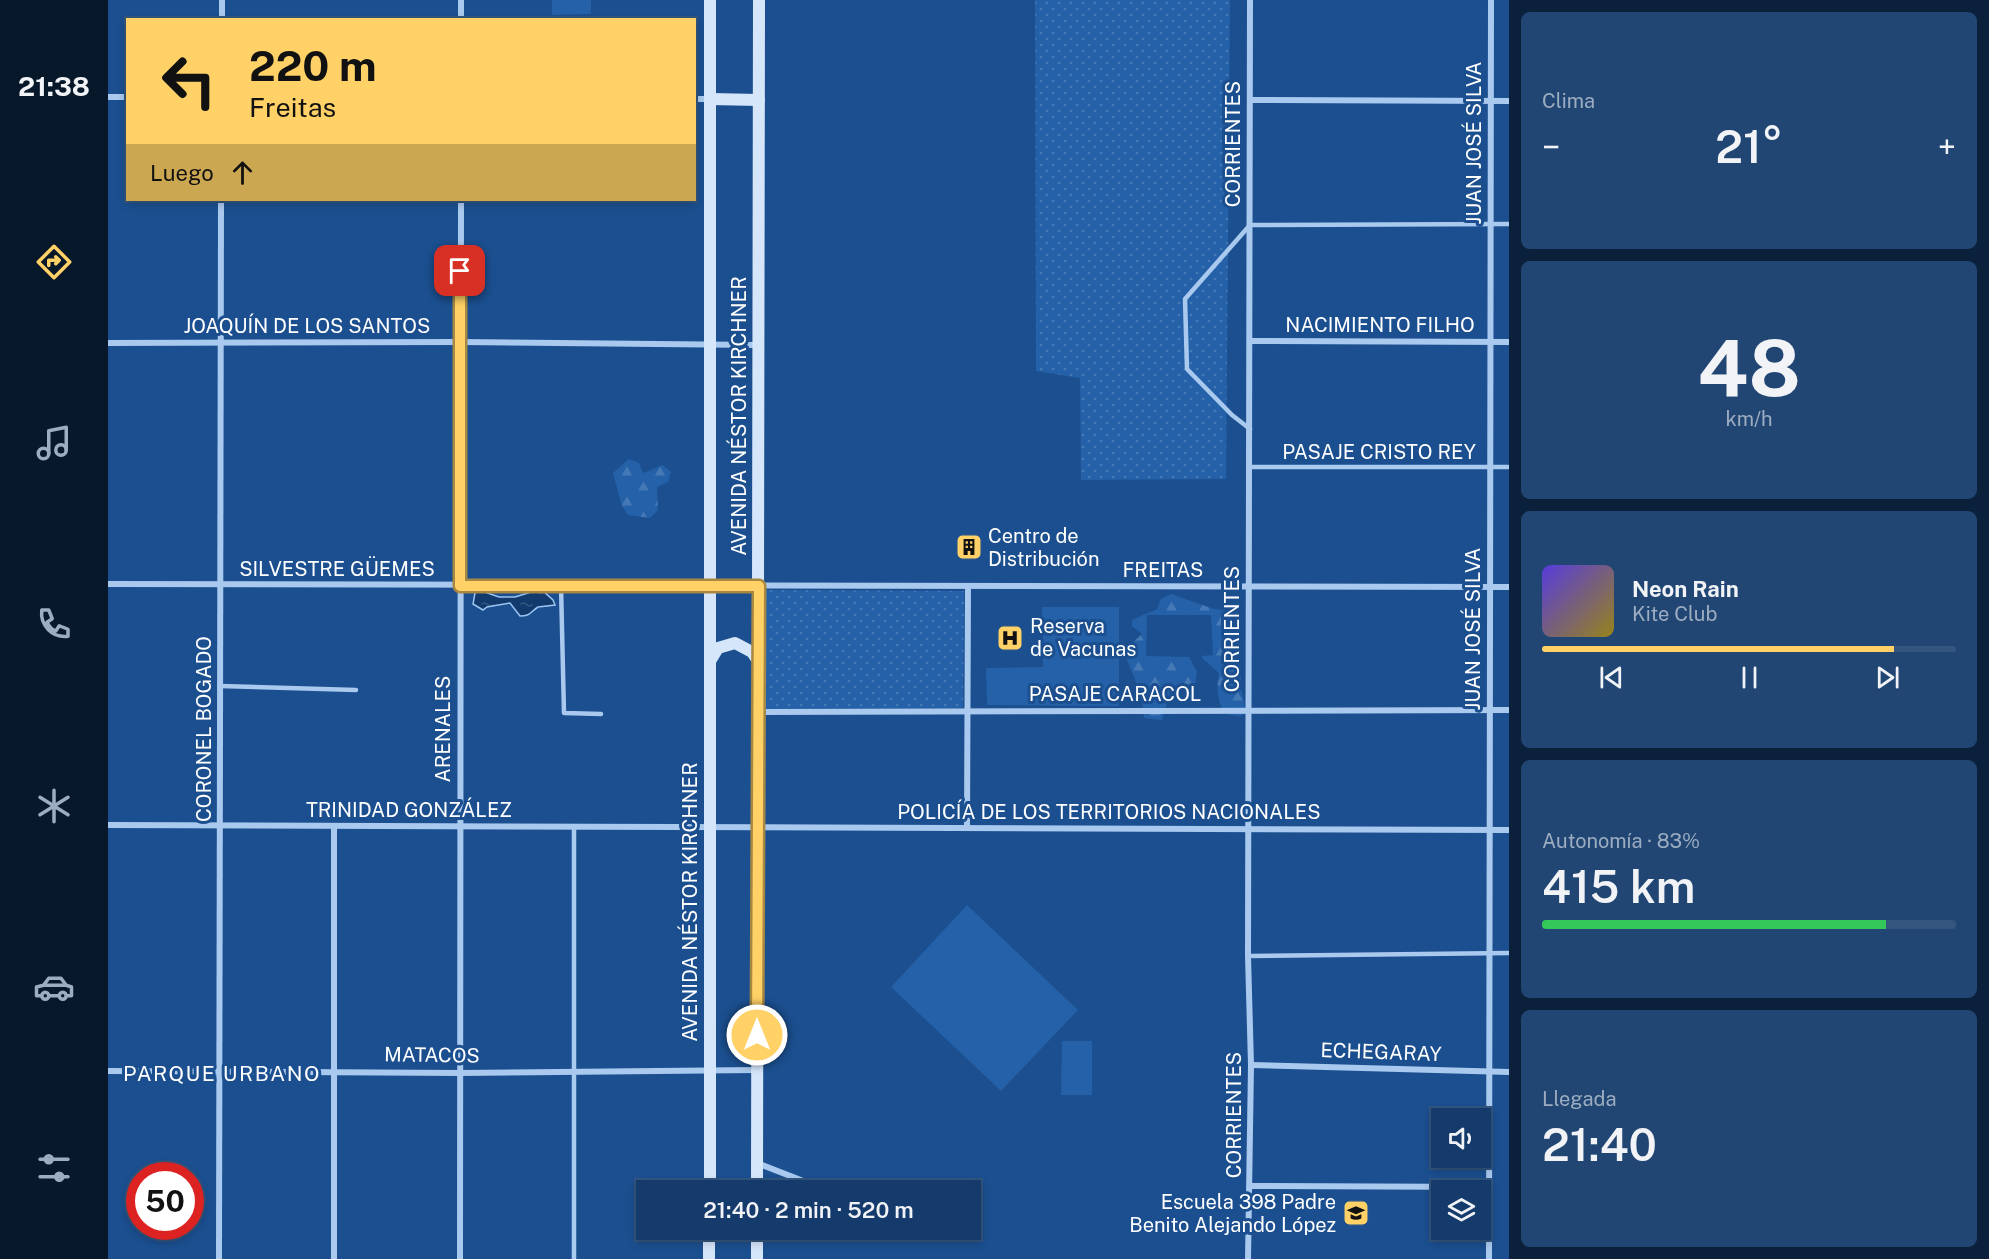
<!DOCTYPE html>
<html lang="es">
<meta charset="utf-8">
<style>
:root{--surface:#143b6b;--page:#214673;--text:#f1f3f6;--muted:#9dadc1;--line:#33557e;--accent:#ffd166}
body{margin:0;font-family:"Public Sans",sans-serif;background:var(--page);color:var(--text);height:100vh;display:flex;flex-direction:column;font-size:22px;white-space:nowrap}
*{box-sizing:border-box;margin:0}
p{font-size:20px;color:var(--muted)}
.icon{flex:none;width:33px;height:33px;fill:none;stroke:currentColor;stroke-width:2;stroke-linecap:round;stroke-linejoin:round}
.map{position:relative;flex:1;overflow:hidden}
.drawer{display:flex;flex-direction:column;gap:12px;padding:12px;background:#0b203b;width:480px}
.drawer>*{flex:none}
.banner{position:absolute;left:18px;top:18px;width:570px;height:183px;border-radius:0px;box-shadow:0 3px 9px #0003,0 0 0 2px var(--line);background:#ffd166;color:#111;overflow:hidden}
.fabs{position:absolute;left:1323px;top:1108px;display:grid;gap:12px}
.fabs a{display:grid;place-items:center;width:60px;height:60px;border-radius:0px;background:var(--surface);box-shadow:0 3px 9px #0003,0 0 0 2px var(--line);font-size:30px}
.speed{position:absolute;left:18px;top:1162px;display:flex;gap:12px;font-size:30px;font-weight:700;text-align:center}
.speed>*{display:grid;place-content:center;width:78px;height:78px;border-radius:50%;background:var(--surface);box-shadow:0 3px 9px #0003,0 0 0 2px var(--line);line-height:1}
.speed .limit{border:9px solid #d22;background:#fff;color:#111}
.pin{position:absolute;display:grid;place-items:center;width:51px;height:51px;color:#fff;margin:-26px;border-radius:12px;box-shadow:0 3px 9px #0006}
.me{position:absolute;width:66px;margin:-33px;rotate:0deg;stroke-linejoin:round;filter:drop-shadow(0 0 4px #0008)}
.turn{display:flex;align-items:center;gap:21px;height:126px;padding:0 24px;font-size:27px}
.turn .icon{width:78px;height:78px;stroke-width:2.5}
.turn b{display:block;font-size:42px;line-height:51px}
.then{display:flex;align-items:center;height:57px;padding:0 24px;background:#0003;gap:12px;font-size:22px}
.big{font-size:45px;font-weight:600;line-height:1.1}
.drawer .card{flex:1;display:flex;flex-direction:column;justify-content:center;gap:9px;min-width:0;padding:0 21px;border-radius:9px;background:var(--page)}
.drawer .dial{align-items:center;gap:0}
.dial b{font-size:78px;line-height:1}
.song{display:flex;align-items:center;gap:18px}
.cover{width:72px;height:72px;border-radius:9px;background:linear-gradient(135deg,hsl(250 70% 55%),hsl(50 70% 35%))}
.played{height:6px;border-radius:3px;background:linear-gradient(90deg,var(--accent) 85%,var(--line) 85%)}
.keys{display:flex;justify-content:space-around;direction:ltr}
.heat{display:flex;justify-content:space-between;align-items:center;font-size:33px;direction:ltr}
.charge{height:9px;border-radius:4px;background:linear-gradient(90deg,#34c759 83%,var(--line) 0)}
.trip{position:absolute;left:528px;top:1180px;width:345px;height:60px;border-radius:0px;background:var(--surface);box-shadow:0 3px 9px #0003,0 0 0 2px var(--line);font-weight:600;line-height:60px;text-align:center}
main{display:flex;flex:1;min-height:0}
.menu{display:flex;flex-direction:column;width:108px;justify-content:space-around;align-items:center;background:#08182b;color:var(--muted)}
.menu .icon{width:42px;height:42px}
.menu .selected{color:var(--accent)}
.menu b{font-size:27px;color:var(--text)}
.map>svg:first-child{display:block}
</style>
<main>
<nav class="menu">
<b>21:38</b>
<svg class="icon selected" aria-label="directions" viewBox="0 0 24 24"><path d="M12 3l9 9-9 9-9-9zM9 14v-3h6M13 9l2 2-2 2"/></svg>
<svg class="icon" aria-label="music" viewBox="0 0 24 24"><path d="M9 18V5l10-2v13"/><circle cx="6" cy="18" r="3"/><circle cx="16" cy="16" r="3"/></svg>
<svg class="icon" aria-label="phone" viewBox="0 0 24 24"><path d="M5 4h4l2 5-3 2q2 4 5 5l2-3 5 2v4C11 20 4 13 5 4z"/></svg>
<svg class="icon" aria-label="climate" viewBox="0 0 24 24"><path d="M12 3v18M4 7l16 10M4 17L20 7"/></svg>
<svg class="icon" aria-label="car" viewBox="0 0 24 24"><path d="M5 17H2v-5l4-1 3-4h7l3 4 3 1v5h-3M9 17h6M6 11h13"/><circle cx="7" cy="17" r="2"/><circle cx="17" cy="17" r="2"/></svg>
<svg class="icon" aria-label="filters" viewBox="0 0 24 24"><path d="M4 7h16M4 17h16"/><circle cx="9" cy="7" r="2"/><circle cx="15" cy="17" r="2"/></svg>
</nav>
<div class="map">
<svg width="1401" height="1259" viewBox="0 0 1401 1259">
<defs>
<pattern id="grass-dots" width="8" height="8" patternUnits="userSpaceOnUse" patternTransform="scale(1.5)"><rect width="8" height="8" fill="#2461a8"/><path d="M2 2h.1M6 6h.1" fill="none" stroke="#4579b5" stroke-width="1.8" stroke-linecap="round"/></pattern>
<pattern id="forest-firs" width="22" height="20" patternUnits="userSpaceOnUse" patternTransform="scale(1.5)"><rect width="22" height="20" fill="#2461a8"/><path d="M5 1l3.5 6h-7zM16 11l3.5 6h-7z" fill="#4579b5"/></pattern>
<pattern id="water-ripples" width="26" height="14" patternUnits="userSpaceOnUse" patternTransform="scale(1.5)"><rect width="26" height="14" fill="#123a6d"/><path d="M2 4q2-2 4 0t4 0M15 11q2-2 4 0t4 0" fill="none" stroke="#365883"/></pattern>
</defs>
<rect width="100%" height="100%" fill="#1b4f8f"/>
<!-- grass -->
<g fill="url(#grass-dots)">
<path d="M927,0h195l-4,479 -145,1 -1,-102 -44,-7z"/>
<path d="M654,590l202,1 -1,117 -201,1z"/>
</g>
<!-- forest -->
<g fill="url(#forest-firs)">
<path d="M521,459l10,4 4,10 20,-8 8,7 -3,10 -11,5 1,23 -8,8 -22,-3 -6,-9 -9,-33z"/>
<path d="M1063,594l43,15 18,2 7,7 2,70 5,25 -6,3 -14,-2c-9,-11 -10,-27 -7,-41l-17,-15v-2l11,-1 -2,-40h-64l-1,41 43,1 8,15 -2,12 -12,6 -11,-4 -10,34 -18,-2 -3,-24 -14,-34 2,-14 13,-12 -10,-8v-6l25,-11 4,-10z"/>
</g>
<!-- garden -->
<g fill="#2461a8">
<path d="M444,0h39v14l-39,1z"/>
<path d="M934,607h77v99l-132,-1 -1,-37 57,-1z"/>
<path d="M859,905l111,105 -77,81 -110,-104z"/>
<path d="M954,1041h30v54h-31z"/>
</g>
<!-- water -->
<path fill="url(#water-ripples)" stroke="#9cc4f0" stroke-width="1.5" d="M433,589l12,11 2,5 -17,2c-8,5 -7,9 -18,9l-10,-13 -23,4 -4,3 -10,-6 2,-11 4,-3 20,7h16z"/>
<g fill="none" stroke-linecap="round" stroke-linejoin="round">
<!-- service -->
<g stroke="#a9c9ee" stroke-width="4.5">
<path d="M1142,429l-18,-14 -45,-46 -2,-70 65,-74 259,-1"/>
<path d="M1141,467h260"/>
<path d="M453,586l3,127 37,1"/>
<path d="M112,686l136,4"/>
<path d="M1140,956l261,-3"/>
<path d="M466,1259v-432"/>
</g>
<!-- minor -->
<g stroke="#a9c9ee" stroke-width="6">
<path d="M353,0v20"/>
<path d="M114,20v-20"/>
<path d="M0,97h20"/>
<path d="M586,99h16"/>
<path d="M1142,100l259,1"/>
<path d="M1142,341l259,1"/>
<path d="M0,343l352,-1 297,3"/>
<path d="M0,584l1401,3"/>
<path d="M650,712l751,-2"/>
<path d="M0,825l1401,5"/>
<path d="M859,828l1,-242"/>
<path d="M1143,1065l258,7"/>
<path d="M0,1071l353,2 295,-3"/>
<path d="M649,1163l72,28"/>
<path d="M1142,1186l239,1"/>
<path d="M111,1259l2,-1059"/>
<path d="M226,1259v-433"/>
<path d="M352,1259l1,-1059"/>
<path d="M1140,1259l3,-194 -3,-109 2,-956"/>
<path d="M1381,1259l2,-1259"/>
</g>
<!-- secondary -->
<g stroke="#d6e6fa" stroke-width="12">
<path d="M602,99l49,1"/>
<path d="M602,661l8,-13 17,-5 17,9 6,9"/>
<path d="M602,1191v-1191"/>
<path d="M649,1191l2,-1191"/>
<path d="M649,1230v29"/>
<path d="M601,1259v-29"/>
</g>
</g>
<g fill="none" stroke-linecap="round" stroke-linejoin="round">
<!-- route casing -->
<g stroke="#a68842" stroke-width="15">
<path id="route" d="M352,271v315h299l-2,449"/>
</g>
<!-- route -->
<use href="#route" stroke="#ffd166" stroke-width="10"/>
</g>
<!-- icons -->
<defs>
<g id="building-square" transform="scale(1.35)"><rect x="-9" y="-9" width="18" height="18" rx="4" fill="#ffd166" stroke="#1b4f8f"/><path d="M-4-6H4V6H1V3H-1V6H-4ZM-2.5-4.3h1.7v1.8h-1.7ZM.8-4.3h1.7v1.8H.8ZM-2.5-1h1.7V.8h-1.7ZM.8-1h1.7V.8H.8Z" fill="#111"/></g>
<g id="hospital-square" transform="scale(1.35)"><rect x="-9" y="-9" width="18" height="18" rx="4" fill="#ffd166" stroke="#1b4f8f"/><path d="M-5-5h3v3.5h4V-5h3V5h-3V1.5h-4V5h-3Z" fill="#111"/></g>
<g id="school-square" transform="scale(1.35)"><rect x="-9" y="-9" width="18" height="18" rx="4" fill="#ffd166" stroke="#1b4f8f"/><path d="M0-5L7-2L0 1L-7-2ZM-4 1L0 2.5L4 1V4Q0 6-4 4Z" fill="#111"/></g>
</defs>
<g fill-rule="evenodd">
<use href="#building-square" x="861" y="547"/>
<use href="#hospital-square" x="902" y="638"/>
<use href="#school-square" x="1248" y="1213"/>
</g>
<g text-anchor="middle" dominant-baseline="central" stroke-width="6" stroke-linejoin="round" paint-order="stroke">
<!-- street labels -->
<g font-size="20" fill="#fff" stroke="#1b4f8f">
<text transform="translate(1366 143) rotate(-90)">JUAN JOSÉ SILVA</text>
<text transform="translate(1125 144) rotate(-90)">CORRIENTES</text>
<text x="1272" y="325">NACIMIENTO FILHO</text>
<text x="199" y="326">JOAQUÍN DE LOS SANTOS</text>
<text transform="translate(631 416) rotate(-90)">AVENIDA NÉSTOR KIRCHNER</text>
<text x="1271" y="452">PASAJE CRISTO REY</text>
<text x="229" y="569">SILVESTRE GÜEMES</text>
<text x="1055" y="570">FREITAS</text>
<text transform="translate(1124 629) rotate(-90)">CORRIENTES</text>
<text transform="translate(1365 629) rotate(-90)">JUAN JOSÉ SILVA</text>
<text x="1007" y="694">PASAJE CARACOL</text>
<text transform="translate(96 729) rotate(-90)">CORONEL BOGADO</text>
<text transform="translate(335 729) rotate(-90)">ARENALES</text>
<text x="301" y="810">TRINIDAD GONZÁLEZ</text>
<text x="1001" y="812">POLICÍA DE LOS TERRITORIOS NACIONALES</text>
<text transform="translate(582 902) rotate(-90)">AVENIDA NÉSTOR KIRCHNER</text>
<text transform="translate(1273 1052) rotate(2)">ECHEGARAY</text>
<text transform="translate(324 1055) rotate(1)">MATACOS</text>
<text transform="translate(1126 1115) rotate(-90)">CORRIENTES</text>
</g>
<!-- poi labels -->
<g font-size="20" fill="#fff" stroke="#1b4f8f" text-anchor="start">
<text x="880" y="536">Centro de<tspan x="880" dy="23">Distribución</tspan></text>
<text x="922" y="626">Reserva<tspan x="922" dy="23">de Vacunas</tspan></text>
<text x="1228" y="1202" text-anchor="end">Escuela 398 Padre<tspan x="1228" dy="23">Benito Alejando López</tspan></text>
</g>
<!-- neighbourhood labels -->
<g font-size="21" letter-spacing="1.5" fill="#fff" stroke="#1b4f8f">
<text x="114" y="1073">PARQUE URBANO</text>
</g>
</g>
</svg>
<div class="fabs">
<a><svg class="icon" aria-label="sound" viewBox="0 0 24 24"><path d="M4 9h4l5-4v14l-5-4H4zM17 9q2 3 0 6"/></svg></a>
<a><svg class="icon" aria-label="layers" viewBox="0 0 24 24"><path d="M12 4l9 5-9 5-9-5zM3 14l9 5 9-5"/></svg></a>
</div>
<div class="speed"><div class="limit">50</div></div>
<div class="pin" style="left:352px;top:271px;background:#d93025"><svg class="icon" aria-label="arrive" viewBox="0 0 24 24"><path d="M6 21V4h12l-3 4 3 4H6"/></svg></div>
<svg class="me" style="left:649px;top:1035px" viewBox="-20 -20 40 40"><circle r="17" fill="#ffd166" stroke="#fff" stroke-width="3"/><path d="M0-11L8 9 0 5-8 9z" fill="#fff"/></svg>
<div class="trip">21:40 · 2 min · 520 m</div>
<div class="banner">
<div class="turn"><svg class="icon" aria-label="left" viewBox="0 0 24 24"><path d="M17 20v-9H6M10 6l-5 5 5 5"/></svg><div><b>220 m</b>Freitas</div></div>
<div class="then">Luego<svg class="icon" aria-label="ahead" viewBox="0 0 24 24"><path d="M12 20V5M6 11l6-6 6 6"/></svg></div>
</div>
</div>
<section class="drawer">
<div class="card"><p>Clima</p>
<div class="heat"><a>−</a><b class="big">21°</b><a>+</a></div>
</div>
<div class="card dial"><b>48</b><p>km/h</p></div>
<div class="card">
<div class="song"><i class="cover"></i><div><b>Neon Rain</b><p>Kite Club</p></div></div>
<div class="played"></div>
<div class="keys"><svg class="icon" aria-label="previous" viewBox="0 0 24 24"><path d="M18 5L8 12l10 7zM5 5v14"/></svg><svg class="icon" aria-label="pause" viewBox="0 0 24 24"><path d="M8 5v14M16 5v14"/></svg><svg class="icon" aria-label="next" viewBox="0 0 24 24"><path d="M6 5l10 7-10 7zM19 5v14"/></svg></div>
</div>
<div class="card"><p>Autonomía · 83%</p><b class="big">415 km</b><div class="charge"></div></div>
<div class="card"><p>Llegada</p><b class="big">21:40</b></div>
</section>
</main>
